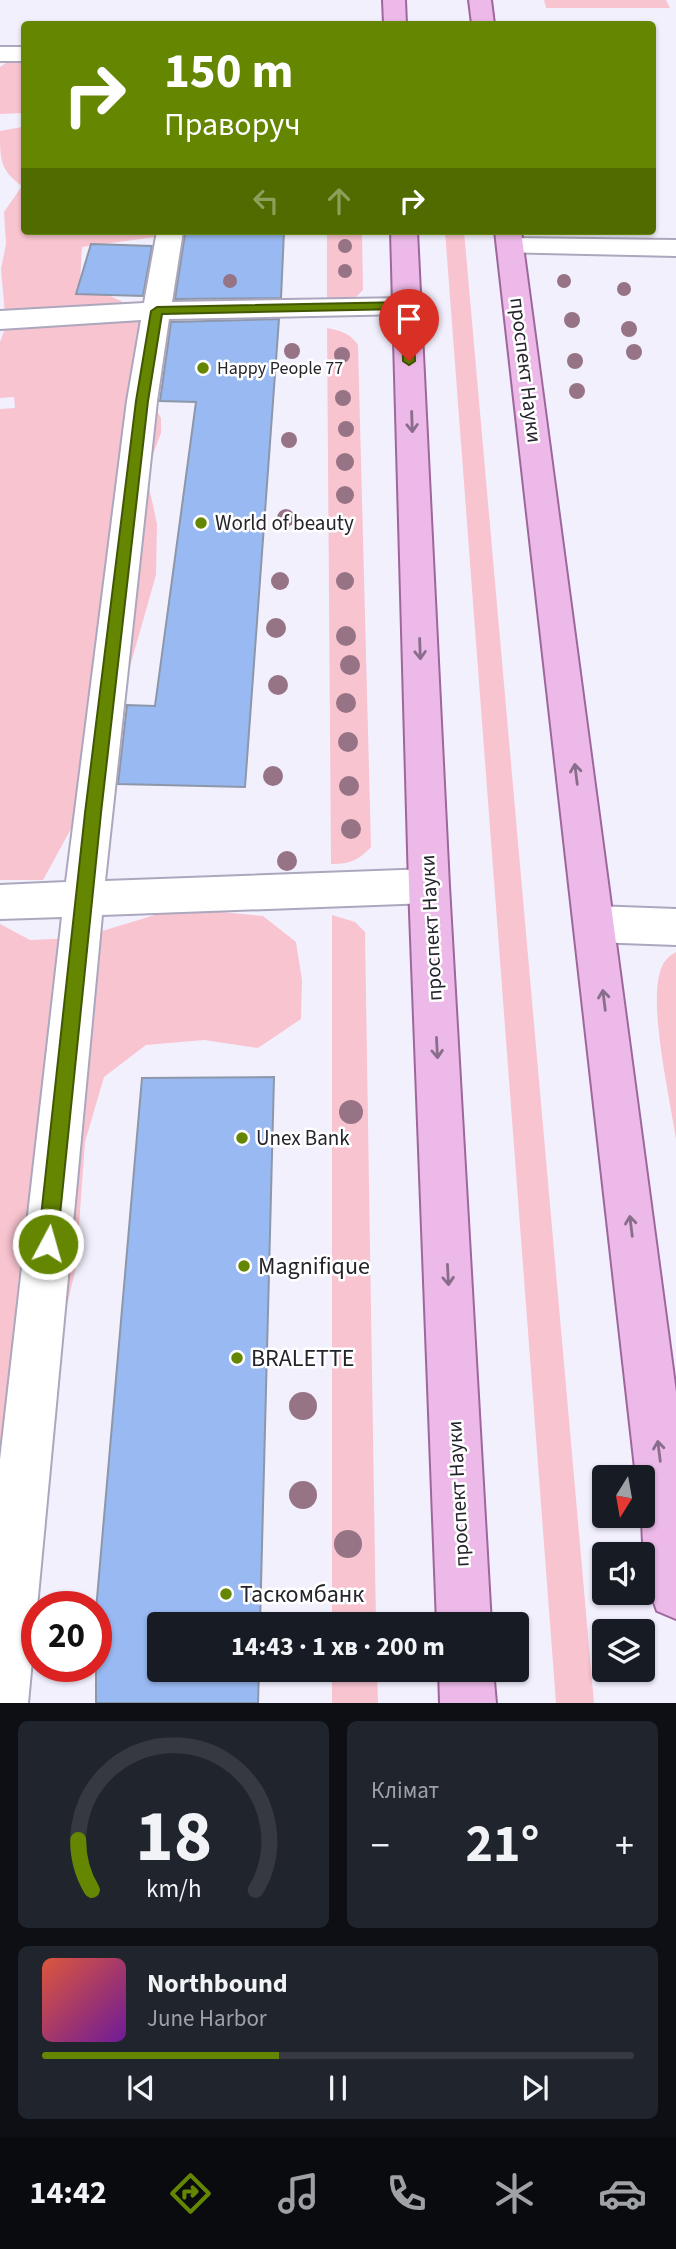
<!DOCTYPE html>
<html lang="uk">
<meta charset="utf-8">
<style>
:root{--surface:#171b24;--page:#20242c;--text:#f1f3f6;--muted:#9ea1a6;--line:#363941;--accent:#648601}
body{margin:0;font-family:"Source Sans 3",sans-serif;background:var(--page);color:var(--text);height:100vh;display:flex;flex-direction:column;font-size:26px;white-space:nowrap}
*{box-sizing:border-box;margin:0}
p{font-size:23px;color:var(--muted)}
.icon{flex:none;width:38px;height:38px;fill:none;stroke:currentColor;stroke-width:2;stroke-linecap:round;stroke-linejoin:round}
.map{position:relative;height:1703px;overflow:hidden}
.sheet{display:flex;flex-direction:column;gap:18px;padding:18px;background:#0d0f14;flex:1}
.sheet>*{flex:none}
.hud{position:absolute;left:21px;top:21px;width:635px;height:214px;border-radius:7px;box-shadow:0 2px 5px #0004;background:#648601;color:#fff;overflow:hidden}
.needle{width:46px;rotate:191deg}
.tools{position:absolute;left:592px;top:1465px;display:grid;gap:14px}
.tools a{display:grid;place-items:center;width:63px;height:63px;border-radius:7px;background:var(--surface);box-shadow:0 2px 5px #0004;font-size:35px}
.speed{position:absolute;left:21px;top:1591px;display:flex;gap:14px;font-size:35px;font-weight:700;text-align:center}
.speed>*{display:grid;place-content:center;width:91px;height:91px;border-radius:50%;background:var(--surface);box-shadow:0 2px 5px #0004;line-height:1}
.speed .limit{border:10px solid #d22;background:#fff;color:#111}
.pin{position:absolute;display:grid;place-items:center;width:60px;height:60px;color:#fff;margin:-72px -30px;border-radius:50% 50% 50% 0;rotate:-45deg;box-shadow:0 0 7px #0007}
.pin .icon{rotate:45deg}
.me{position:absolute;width:77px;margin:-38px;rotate:6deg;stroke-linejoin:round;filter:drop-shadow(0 0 5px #0008)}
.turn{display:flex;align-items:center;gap:24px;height:147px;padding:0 28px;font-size:32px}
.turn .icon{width:91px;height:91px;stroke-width:2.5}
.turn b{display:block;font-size:49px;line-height:60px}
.lanes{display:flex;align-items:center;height:66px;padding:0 28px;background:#0003;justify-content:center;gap:35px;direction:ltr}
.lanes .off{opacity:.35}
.big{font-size:52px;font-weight:700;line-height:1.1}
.sheet .tile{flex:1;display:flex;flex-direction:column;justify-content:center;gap:10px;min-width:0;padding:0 24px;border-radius:10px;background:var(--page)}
.sheet .dial{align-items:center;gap:0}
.dial svg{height:182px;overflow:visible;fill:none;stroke:var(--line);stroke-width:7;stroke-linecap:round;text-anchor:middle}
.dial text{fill:var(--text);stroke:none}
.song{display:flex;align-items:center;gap:21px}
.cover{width:84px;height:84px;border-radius:10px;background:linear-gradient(135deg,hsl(10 70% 55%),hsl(280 70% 35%))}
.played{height:7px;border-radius:4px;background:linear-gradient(90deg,var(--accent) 40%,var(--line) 40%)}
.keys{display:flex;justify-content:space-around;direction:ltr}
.heat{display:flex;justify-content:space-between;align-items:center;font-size:38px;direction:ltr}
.sheet .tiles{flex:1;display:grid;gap:18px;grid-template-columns:1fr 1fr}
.tile:last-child{grid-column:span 2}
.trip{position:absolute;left:147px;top:1612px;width:382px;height:70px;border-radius:7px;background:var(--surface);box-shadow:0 2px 5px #0004;font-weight:700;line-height:70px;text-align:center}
.dock{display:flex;height:112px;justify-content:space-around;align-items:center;background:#090b0e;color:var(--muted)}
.dock .icon{width:49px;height:49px}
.dock .on{color:var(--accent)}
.dock b{font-size:32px;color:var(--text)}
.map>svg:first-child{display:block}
</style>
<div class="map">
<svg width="676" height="1703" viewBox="0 0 676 1703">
<rect width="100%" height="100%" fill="#f3f0fe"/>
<!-- green -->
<g fill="#f8c4d0">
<path d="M544,0h122l4,8h-124z"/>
<path d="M24,62v51l-24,1v-47l6,-4z"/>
<path d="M22,127l2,104h146l-15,6 -73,10 -2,35 41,19 24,21 -9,53 25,43v15l-15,40 11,51 -1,51 -27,95 -40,51 -17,106 -29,53h-43v-471l15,-1 -1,-11 -14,1v-56l6,-16 -5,-57 5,-25 -2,-32 18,-26c-22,-16 -22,-26 -22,-55z"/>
<path d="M327,231h35l1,59 -7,7 -29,4z"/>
<path d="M445,231h19l130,1472h-38z"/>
<path d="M327,328c14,3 23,5 31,17l13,502c-13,14 -22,17 -40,17z"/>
<path d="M178,908l85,8 33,26 6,38 -1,39 -43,29 -54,-8 -58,5 -42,32 -19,65 -9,125 -76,323v-666l30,16 49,-2z"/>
<path d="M332,915l23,7 10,10 11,692h-44z"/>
<path d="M676,952v187c-6,-40 -27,-131 -16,-167 3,-10 7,-15 16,-20z"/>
<path d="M332,1670h45l1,33h-46z"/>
</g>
<!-- building -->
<g fill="#99b9f2" stroke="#8c97aa" stroke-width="2">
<path d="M207,231h77l-3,67 -106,1 10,-65h21z"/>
<path d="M91,244l61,2 -9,50 -67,-2z"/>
<path d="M279,319l-34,468 -127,-3 9,-79 28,1 41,-304 -36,-1 11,-79z"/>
<path d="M274,1077l-14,547h-101v46h100l-1,33h-162v-93l46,-532z"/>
</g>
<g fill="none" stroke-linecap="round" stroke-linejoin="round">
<!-- minor casing -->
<g stroke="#aca7bd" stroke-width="4">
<g id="minor">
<rect x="0" y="47" width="24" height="14"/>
<path d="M157,231h26l-11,71 235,-4 10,2 4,6 -4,6 -10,2 -238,5 -12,82 -52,480 324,-12 14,5 6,12 -6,12 -14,5 -327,12 -74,788h-28v-243l62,-543 -62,2v-34l66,-3 61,-481 14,-81 -141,9v-18l144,-8z"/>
<path d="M510,238l166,2v16l-175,-4 -4,-6 4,-6z"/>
<path d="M594,906l82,3v36l-82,-3 -14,-6 -6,-12 6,-12z"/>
</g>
</g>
<!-- major casing -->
<g stroke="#9e679c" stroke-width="4">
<g id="major">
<path d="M383,0h22l1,24h-22z"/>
<path d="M469,0h22l3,24h-22z"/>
<path d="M391,231h26l32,655 42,738h-54l-28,-738z"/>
<path d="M495,231h26l155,1161v227l-19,-8c-17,-43 -15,-90 -15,-134h-6z"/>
<path d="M439,1670h54l3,33h-56z"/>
</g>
</g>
<!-- minor -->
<use href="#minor" fill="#fff" fill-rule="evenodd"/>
<!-- major -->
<use href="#major" fill="#ecb9e8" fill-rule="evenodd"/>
</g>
<!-- trees -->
<g fill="#977386">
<circle cx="345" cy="246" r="7"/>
<circle cx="345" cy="271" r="7"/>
<circle cx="230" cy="281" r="7"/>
<circle cx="564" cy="281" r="7"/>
<circle cx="624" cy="289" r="7"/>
<circle cx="572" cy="320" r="8"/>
<circle cx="629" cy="329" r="8"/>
<circle cx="292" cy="351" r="8"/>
<circle cx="634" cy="352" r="8"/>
<circle cx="342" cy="355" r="8"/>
<circle cx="575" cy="361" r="8"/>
<circle cx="577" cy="391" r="8"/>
<circle cx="343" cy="398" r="8"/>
<circle cx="346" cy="429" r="8"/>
<circle cx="289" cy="440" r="8"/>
<circle cx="345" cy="462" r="9"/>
<circle cx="345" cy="495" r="9"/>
<circle cx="286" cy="518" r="9"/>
<circle cx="280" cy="581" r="9"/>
<circle cx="345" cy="581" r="9"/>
<circle cx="276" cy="628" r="10"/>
<circle cx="346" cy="636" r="10"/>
<circle cx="350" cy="665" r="10"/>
<circle cx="278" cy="685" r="10"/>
<circle cx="346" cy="703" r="10"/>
<circle cx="348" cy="742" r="10"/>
<circle cx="273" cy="776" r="10"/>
<circle cx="349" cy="786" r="10"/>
<circle cx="351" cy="829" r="10"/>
<circle cx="287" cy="861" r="10"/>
<circle cx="351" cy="1112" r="12"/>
<circle cx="303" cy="1406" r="14"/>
<circle cx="303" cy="1495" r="14"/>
<circle cx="348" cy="1544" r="14"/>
</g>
<!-- one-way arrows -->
<defs><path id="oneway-shaft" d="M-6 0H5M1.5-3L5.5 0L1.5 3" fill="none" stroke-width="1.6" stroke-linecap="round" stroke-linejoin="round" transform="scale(1.75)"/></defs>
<g stroke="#886e8a">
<use href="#oneway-shaft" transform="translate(412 422) rotate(88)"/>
<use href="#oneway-shaft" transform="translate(420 649) rotate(88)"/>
<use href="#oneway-shaft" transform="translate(576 774) rotate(-97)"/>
<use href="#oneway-shaft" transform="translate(604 1000) rotate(-97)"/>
<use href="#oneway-shaft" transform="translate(437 1048) rotate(87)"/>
<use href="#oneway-shaft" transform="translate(631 1226) rotate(-97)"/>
<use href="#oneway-shaft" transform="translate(448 1275) rotate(87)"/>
<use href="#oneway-shaft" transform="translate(659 1451) rotate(-97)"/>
</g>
<!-- route -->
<path fill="#648601" stroke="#415701" stroke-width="2" d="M407,302l6,4 2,55 -6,4 -6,-4 -1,-52 -240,5 -14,87 -47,412 -44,431 -2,7 -7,3 -7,-3 -3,-7 47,-431 51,-412 15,-90 6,-4z"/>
<!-- markers -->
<g fill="#648601" stroke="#fff" stroke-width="2.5">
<circle cx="203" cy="368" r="7"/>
<circle cx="201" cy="523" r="7"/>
<circle cx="242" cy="1138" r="7"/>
<circle cx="244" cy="1266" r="7"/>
<circle cx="237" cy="1358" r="7"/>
<circle cx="226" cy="1594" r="7"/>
</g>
<g text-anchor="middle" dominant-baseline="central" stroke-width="5" stroke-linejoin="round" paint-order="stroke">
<!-- far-poi labels -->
<g font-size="18" fill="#25232c" stroke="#fff" text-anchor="start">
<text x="217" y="368">Happy People 77</text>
</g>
<!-- street labels -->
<g font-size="21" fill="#25232c" stroke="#fff">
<text transform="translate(526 370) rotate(83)">проспект Науки</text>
<text transform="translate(431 928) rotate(-93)">проспект Науки</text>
<text transform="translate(458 1494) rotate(-93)">проспект Науки</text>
</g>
<!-- poi labels -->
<g font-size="21" fill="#25232c" stroke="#fff" text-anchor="start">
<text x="215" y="523">World of beauty</text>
<text x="256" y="1138">Unex Bank</text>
</g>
<!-- near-poi labels -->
<g font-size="24" fill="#25232c" stroke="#fff" text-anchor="start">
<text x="258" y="1266">Magnifique</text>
<text x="251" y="1358">BRALETTE</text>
<text x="240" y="1594">Таскомбанк</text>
</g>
</g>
</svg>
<div class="tools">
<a><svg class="needle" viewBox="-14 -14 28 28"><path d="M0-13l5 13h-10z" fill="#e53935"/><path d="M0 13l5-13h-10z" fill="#9ea1a6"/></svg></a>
<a><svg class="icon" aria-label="sound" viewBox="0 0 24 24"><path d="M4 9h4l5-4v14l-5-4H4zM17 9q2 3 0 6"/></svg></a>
<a><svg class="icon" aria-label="layers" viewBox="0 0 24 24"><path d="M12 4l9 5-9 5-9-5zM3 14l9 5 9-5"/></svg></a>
</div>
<div class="speed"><div class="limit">20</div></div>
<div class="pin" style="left:409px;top:361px;background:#d93025"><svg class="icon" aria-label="arrive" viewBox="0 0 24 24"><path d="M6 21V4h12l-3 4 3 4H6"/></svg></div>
<svg class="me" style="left:48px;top:1244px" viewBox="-20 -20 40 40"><circle r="17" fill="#648601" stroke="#fff" stroke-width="3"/><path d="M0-11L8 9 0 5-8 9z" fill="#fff"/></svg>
<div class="trip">14:43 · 1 хв · 200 m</div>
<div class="hud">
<div class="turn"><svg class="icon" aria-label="right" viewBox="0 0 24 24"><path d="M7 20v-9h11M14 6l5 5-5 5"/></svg><div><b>150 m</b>Праворуч</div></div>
<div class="lanes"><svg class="icon off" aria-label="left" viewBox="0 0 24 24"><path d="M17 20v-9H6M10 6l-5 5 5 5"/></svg><svg class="icon off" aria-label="ahead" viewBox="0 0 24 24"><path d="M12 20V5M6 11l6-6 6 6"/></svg><svg class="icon" aria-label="right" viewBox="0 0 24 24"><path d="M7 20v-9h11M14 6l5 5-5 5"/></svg></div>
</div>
</div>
<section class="sheet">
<div class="tiles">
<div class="tile dial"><svg viewBox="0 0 100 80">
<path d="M14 69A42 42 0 1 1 86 69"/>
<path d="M14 69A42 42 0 0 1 8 47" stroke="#648601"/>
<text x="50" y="56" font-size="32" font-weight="700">18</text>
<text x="50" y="72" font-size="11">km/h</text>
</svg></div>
<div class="tile"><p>Клімат</p>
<div class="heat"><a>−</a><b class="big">21°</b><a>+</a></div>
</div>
<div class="tile">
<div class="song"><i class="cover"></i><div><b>Northbound</b><p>June Harbor</p></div></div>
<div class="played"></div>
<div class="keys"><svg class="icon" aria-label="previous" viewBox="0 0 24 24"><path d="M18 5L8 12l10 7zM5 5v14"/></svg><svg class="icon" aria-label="pause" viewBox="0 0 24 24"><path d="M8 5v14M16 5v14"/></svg><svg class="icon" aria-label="next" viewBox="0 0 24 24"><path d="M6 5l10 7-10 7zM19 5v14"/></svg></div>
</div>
</div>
</section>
<nav class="dock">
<b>14:42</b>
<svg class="icon on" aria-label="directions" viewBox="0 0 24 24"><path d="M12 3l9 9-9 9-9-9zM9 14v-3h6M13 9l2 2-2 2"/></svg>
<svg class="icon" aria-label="music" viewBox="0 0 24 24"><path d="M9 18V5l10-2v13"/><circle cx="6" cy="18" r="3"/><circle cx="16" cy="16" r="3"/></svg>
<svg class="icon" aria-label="phone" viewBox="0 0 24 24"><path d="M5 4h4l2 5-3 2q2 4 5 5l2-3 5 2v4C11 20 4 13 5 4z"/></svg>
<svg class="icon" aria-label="climate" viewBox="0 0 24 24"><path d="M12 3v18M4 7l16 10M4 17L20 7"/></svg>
<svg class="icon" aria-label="car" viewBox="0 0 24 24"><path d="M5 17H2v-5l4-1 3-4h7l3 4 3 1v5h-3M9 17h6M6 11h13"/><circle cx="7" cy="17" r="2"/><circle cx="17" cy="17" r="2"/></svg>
</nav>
